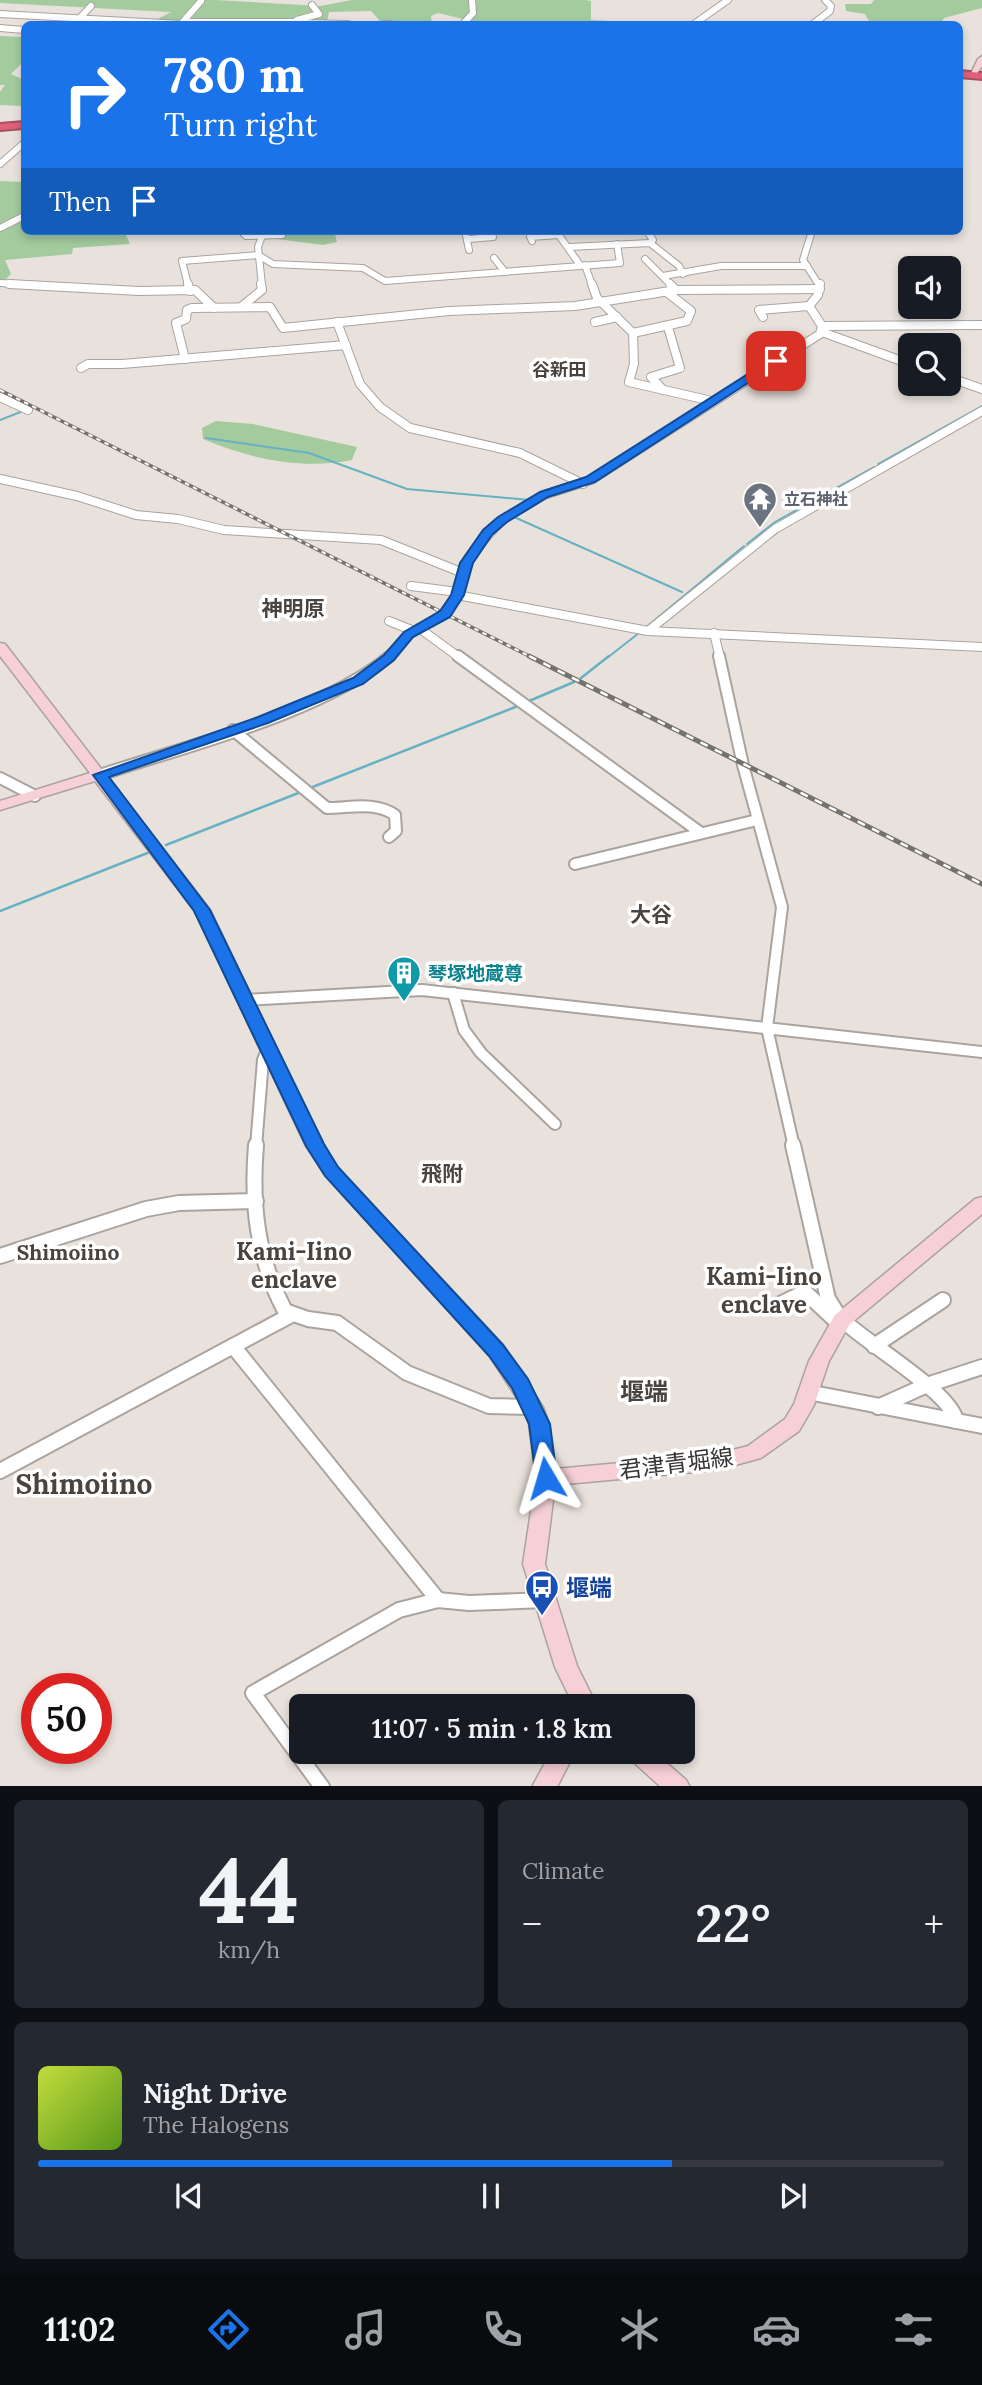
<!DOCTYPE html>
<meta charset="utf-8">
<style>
:root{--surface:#171b24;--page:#242831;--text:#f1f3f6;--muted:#9ea1a6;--line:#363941;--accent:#1a73e8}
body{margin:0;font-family:Lora,"Noto Sans JP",serif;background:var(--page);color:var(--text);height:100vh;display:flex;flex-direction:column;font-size:26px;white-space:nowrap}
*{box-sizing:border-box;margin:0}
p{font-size:23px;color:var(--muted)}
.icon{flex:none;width:38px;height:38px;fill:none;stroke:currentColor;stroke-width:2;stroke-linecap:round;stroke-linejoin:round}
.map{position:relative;height:1786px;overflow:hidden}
.details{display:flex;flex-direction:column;gap:14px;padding:14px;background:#0d0f14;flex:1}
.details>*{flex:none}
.guide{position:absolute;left:21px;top:21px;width:942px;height:214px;border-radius:10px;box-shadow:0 4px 10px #0003;background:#1a73e8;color:#fff;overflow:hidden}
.controls{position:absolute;left:898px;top:256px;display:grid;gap:14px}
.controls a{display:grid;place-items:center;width:63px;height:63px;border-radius:10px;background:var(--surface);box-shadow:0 4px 10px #0003;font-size:35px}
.speed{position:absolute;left:21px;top:1673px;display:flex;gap:14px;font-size:35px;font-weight:700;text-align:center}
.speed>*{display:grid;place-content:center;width:91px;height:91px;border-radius:50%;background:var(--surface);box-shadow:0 4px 10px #0003;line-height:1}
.speed .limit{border:10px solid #d22;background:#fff;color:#111}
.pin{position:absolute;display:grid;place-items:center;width:60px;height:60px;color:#fff;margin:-30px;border-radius:14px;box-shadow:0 4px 10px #0006}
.me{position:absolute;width:77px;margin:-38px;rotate:353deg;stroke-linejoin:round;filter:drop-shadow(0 0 5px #0008)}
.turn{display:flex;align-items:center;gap:24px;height:147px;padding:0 28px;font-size:32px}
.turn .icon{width:91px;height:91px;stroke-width:2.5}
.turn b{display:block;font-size:49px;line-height:60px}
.then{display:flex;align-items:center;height:66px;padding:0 28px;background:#0003;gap:14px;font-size:26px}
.big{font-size:52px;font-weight:600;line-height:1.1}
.details .tile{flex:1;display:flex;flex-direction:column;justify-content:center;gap:10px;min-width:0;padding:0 24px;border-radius:10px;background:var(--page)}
.details .dial{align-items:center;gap:0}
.dial b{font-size:91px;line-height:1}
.song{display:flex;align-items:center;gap:21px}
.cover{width:84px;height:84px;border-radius:10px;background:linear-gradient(135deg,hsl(70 70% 55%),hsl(90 70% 35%))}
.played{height:7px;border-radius:4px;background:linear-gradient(90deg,var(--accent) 70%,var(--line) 70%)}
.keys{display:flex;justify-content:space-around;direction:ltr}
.heat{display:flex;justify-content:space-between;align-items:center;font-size:38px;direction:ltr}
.details .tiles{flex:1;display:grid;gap:14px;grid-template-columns:1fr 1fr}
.tile:last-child{grid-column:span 2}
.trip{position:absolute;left:289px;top:1694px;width:406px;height:70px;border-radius:10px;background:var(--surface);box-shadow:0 4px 10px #0003;font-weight:600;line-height:70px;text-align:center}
.tab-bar{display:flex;height:112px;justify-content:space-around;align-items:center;background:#090b0e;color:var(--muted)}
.tab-bar .icon{width:49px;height:49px}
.tab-bar .selected{color:var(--accent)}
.tab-bar b{font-size:32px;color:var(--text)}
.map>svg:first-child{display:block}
</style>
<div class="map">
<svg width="982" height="1787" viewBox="0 0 982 1787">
<rect width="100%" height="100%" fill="#e9e2dc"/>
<!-- green -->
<g fill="#a3cb9e">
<path d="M0,0h215l105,6 32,-6h234l5,1v19l81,4h-188l-46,-11 -7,3 1,8h-55l4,-2 -10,-11 -42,1 -2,12 -106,-2 -5,-4 -64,4 19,-10 -171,-9z"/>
<path d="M874,0h108v8l-38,10 -4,6h-80l9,-3 -4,-7 -19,-3 -1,-7h26z"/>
<path d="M0,36l24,1v24l-13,13 13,6v26l-24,-1v-13l5,-7h-5z"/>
<path d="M0,181l24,1v49h100l6,13 -57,4 -1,6 -67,6 6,14 -11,11z"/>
<path d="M241,231h98l-4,3 2,8 -14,3 -76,-10z"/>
<path d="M216,421l37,3 104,23 -5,13c-51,10 -101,-1 -149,-21l-1,-11z"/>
</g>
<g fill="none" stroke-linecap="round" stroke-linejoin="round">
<!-- stream-far1 -->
<g stroke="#67b1c4" stroke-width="2">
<path d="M0,420l23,-9"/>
<path d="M206,438l103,15 98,36 122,11"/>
<path d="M878,464l104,-58"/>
<path d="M514,517l168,75"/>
<path d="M747,544l28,-22 99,-55"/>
<path d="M644,629l100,-83"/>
<path d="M607,658l32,-25"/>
</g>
<!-- stream -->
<g stroke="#67b1c4" stroke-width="2.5">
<path d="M581,678l28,-22"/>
<path d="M529,701l45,-19"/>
<path d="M310,788l208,-82"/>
<path d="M166,845l135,-53"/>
<path d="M0,911l150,-59"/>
</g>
<!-- street-far3 casing -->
<g stroke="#aaa39e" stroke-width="8">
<g id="street-far3">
<path d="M0,14l181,10"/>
<path d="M297,20l22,-6 -7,-9"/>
<path d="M76,22l15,-16"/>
<path d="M183,22h113"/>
<path d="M296,23l52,1"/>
<path d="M181,24l20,-23"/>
<path d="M385,24h6"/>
<path d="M463,24l10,-11 -1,-13"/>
<path d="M694,24l34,-24"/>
<path d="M813,24l17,-13 1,-5 -6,-6"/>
<path d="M0,28l24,2"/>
<path d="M0,164l24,-21"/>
<path d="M0,228l24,-12"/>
<path d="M241,231l5,5 36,-1"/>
<path d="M465,231l4,19"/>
<path d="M556,231l24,34"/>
<path d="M647,231l6,9 -3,3"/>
<path d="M812,231l-9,29 16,25"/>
<path d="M469,239l24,-2"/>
<path d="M532,241l-2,-4 29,-2"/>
<path d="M569,247l81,-4 29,23 4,8"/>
<path d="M494,258l11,14"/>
<path d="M645,259l26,26"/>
<path d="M585,265l7,20"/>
<path d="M663,276l58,-10h86"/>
<path d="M0,283l39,2"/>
<path d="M188,285l-6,-24 76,-6 15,9 90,4 22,13 235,-18 -3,-19"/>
<path d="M262,285l-4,-38 4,-11"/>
</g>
</g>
<!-- street-far2 casing -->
<g stroke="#aaa39e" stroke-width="10">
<g id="street-far2">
<path d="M9,284l130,7 56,-1 19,18"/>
<path d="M188,284l2,7"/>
<path d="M592,284l5,14 36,35 1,31 -5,18 83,19"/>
<path d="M670,284l6,6"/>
<path d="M241,307l21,-17 -1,-6"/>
<path d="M763,317l-4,-7 50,-4"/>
<path d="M337,322l23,62 20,23 30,21 110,25 63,31"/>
<path d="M595,322l22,-5"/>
<path d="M822,326l160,-1"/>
<path d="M822,332l88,32"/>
<path d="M633,333l54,-12 4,-10 -23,-18"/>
<path d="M185,359l-9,-36 10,-4 1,-9 5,-2 78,-1 13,21 166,-17 126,-5 101,-16 144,-1"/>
<path d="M81,368l7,-4h34l224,-19"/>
<path d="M948,377l34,12"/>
<path d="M663,390l-12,-13 29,-9 -12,-41"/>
<path d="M0,397l28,13"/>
<path d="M0,479l77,17 59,19 42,4 46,11 157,10 82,33"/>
<path d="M411,586l47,6"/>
<path d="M457,595l191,36 334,16"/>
<path d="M389,621l25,10"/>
<path d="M419,628l41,30"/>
<path d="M648,631l127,-102 207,-118"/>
<path d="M714,633l6,25"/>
<path d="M388,658l20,-23 37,-21 12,-19 15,-42 30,-33 42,-25 47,-15 229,-146 2,-8 -13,-20 9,-11 2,-11"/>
</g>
</g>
<!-- street-far1 casing -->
<g stroke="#aaa39e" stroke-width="14">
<g id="street-far1">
<path d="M458,656l243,177"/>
<path d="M719,656l24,109 39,142 -15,121 27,119"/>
<path d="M233,730l94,78c23,0 48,-7 68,7l1,16 -7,6"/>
<path d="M100,775c86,-29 222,-62 290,-119"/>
<path d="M0,778l35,18"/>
<path d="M575,864l182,-44"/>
<path d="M453,993l11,37 17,23 74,71"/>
<path d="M245,1000l177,-10 560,62"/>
<path d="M256,1147l7,-87 5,-12"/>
</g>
</g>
<!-- street casing -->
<g stroke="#aaa39e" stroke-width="18">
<g id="street">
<path d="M256,1145c-5,59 1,113 29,166l23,8 29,4 70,50 82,33 44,1"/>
<path d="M793,1145l35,154c5,7 9,16 16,22 22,22 108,72 112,100"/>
<path d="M0,1256l146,-47 33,-6 77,-2"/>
<path d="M778,1305l27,-13 30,28"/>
<path d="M233,1346l205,254"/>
<path d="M874,1346l69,-46"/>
<path d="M808,1392l174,34"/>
<path d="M878,1407l49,-22 55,-18"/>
<path d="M0,1471l291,-156"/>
<path d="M322,1787l-69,-94 146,-83 39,-10 31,3 76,-3"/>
</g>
</g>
<!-- secondary casing -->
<g stroke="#aaa39e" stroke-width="3">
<g id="secondary">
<path d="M982,56v10l-6,9 -7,2 9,-18z"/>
<path d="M0,643l5,1 205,266 113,235 15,23 165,177 40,62 6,17 6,45 162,-15 31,-8 37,-27 9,-15 15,-43 26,-46 140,-116 7,-2v17l-133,111 -20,36 -15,44 -15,26 -38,27 -44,12 -162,15 -10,79 32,102 20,40h-23l-19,-39 -32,-103 13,-86 -7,-54 -5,-15 -35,-54 -163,-179 -20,-30 -111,-235 -100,-130 -95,29v-9l90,-28 -90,-117z"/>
<path d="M551,1752h24l-18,35h-25z"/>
<path d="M627,1752h27l32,28 4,7h-29l-31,-28z"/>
</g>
</g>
<!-- highway casing -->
<g stroke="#a55161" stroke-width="4">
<g id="highway">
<path d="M959,71l23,2v6l-23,-2z"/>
<path d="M24,122v6l-24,2v-6z"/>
</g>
</g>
<!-- street-far3 -->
<use href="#street-far3" stroke="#fff" stroke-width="6"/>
<!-- street-far2 -->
<use href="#street-far2" stroke="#fff" stroke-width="8"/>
<!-- street-far1 -->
<use href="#street-far1" stroke="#fff" stroke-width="10"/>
<!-- street -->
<use href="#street" stroke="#fff" stroke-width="14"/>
<!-- secondary -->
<use href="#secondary" fill="#f6cfd7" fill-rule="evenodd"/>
<!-- highway -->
<use href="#highway" fill="#e0607b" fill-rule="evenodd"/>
<!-- rail-far1 casing -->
<g stroke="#75716d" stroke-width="3.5">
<path id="rail-far1" d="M0,390l533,268"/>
</g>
<!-- rail casing -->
<g stroke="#75716d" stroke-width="5">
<path id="rail" d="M529,656l453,228"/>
</g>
<!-- rail-far1 -->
<use href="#rail-far1" stroke="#fff" stroke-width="2" stroke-dasharray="4.5" stroke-linecap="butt"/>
<!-- rail -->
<use href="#rail" stroke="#fff" stroke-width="2.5" stroke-dasharray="8" stroke-linecap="butt"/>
</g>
<!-- route -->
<path fill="#1a73e8" stroke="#114b97" stroke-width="2" d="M773,358l9,3 -187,121 -47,15 -41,25 -15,13 -19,28 -9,32 -14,22 -37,20 -19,23 -31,24 -95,39 -159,54 101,133 114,234 14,23 165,178 25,34 22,45 7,54 -3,6 -8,2 -7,-2 -3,-6 -7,-54 -17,-36 -23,-32 -164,-180 -19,-30 -112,-235 -101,-136 165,-58 95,-39 31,-23 20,-23 36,-21 11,-16 9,-32 23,-33 15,-13 42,-25 46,-15z"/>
<!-- icons -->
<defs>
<g id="temple-pin" transform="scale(1.75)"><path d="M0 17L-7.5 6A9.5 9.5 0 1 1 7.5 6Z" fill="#6b7280" stroke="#fff"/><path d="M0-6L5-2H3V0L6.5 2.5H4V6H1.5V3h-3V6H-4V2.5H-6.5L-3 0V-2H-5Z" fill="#fff"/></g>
<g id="building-pin" transform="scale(1.75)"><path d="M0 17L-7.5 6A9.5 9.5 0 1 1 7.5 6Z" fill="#0f9aa8" stroke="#fff"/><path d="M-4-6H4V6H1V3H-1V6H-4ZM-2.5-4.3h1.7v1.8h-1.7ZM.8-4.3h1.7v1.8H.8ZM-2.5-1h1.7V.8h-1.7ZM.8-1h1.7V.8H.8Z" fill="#fff"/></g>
<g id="bus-pin" transform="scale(1.75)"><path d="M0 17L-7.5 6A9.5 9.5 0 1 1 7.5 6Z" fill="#1a4fb4" stroke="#fff"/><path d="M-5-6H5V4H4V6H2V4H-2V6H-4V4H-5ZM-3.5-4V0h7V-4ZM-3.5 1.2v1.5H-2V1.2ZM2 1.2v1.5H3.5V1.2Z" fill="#fff"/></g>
</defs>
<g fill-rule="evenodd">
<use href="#temple-pin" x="760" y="499"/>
<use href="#building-pin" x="404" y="973"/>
<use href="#bus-pin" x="542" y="1587"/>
</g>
<g text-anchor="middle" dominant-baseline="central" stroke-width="7" stroke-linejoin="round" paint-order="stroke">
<!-- far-worship labels -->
<g font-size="16" font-weight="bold" fill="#5b616d" stroke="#fff" text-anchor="start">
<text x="784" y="499">立石神社</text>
</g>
<!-- far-neighbourhood labels -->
<g font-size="18" font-weight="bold" fill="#494440" stroke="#fff">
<text x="559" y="369">谷新田</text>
</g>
<!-- culture labels -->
<g font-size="19" font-weight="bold" fill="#0d838f" stroke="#fff" text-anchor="start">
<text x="428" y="973">琴塚地蔵尊</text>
</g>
<!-- neighbourhood labels -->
<g font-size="21" font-weight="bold" fill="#494440" stroke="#fff">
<text x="293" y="608">神明原</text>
<text x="651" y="914">大谷</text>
<text x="442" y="1173">飛附</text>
<text x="68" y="1252">Shimoiino</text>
</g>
<!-- near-street labels -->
<g font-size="23" fill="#373432" stroke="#fff">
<text transform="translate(676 1463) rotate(-7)">君津青堀線</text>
</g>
<!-- near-transit labels -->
<g font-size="23" font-weight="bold" fill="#164399" stroke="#fff" text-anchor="start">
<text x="566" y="1587">堰端</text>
</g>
<!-- near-neighbourhood labels -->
<g font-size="24" font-weight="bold" fill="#494440" stroke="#fff">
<text x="294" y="1251">Kami-Iino<tspan x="294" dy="28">enclave</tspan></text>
<text x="764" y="1276">Kami-Iino<tspan x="764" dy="28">enclave</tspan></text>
<text x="644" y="1391">堰端</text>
</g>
<!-- near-quarter labels -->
<g font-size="28" font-weight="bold" fill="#494440" stroke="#fff">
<text x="84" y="1484">Shimoiino</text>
</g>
</g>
</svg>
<div class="controls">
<a><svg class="icon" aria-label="sound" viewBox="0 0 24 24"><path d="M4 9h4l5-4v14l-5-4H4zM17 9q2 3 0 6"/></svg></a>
<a><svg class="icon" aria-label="search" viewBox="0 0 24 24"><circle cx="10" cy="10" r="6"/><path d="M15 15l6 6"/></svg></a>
</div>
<div class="speed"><div class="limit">50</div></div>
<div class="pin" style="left:776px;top:361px;background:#d93025"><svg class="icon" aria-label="arrive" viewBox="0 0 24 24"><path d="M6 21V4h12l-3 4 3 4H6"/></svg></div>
<svg class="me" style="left:546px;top:1478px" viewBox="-20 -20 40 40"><path d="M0-17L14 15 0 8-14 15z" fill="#1a73e8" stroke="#fff" stroke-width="4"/></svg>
<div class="trip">11:07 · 5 min · 1.8 km</div>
<div class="guide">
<div class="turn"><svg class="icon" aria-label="right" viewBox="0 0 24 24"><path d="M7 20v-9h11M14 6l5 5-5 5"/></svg><div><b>780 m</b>Turn right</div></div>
<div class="then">Then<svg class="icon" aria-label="arrive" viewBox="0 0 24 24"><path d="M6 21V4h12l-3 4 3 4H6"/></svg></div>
</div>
</div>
<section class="details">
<div class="tiles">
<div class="tile dial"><b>44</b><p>km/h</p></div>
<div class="tile"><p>Climate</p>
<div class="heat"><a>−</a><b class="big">22°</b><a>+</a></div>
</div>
<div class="tile">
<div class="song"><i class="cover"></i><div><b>Night Drive</b><p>The Halogens</p></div></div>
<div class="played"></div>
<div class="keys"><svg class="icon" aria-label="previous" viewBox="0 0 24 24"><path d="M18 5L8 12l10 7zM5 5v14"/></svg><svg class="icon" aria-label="pause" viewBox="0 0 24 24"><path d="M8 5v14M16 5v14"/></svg><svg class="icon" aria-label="next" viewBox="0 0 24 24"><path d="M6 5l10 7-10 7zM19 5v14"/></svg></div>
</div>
</div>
</section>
<nav class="tab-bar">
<b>11:02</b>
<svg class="icon selected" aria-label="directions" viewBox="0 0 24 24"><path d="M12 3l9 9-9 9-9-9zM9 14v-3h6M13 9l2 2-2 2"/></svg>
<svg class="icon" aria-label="music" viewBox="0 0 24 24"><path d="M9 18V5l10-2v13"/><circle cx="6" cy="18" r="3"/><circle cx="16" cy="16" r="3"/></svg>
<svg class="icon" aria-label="phone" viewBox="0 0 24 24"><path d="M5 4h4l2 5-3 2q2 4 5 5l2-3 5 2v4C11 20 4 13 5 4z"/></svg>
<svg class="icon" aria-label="climate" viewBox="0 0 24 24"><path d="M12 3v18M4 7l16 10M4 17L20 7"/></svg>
<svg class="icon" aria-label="car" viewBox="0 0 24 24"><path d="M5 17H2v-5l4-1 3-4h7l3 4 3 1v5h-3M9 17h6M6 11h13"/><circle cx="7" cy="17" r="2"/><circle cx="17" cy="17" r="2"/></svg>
<svg class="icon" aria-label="filters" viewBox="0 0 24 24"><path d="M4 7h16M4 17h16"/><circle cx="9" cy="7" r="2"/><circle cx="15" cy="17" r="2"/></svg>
</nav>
